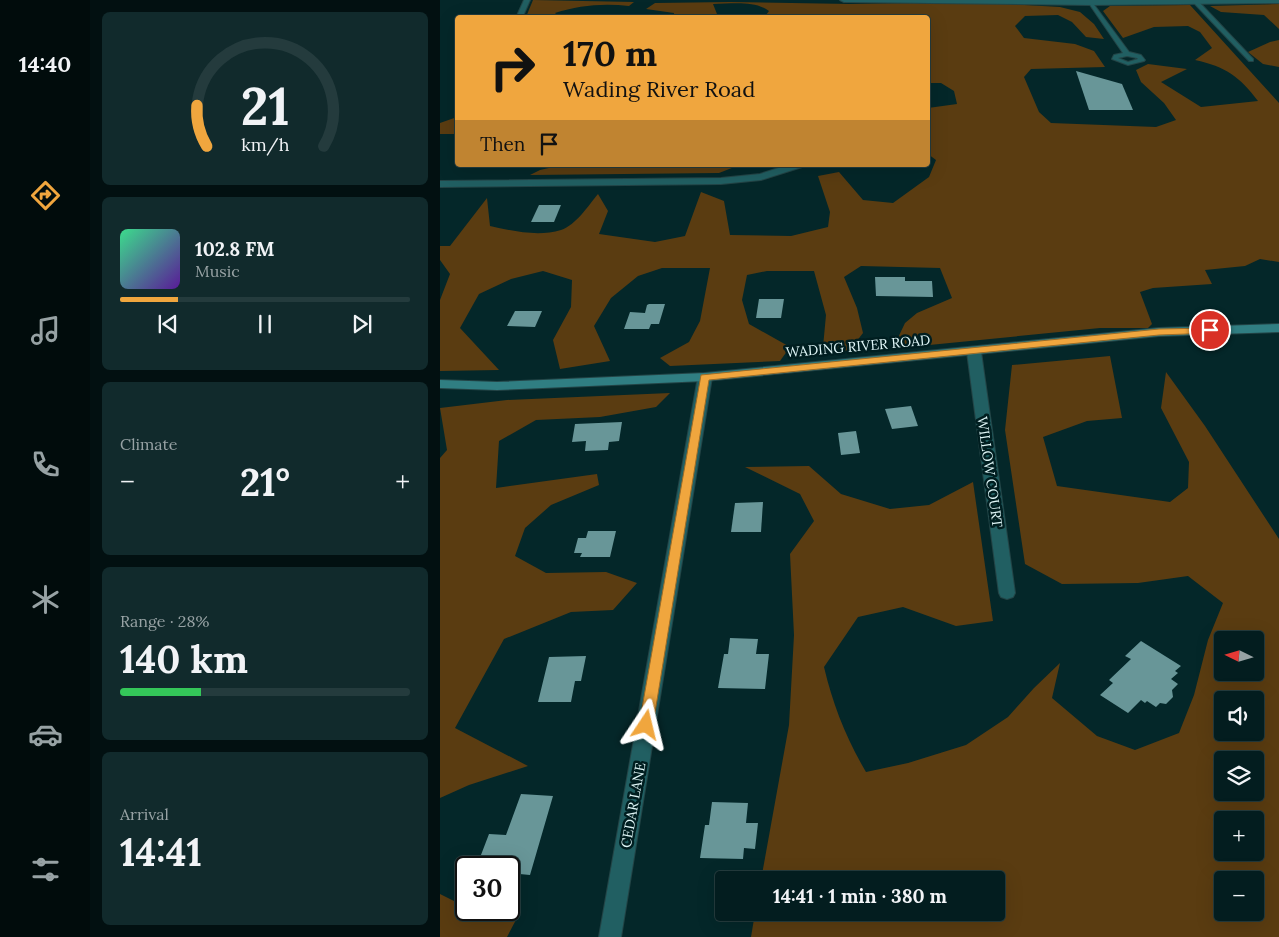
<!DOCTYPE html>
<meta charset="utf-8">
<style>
:root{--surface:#031d1f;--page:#112a2c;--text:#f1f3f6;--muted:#97a2a4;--line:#243b3d;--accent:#f0a63e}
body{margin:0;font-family:Lora,serif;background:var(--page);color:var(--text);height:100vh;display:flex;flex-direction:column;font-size:19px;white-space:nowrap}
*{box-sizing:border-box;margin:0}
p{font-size:16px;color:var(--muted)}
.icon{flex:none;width:28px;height:28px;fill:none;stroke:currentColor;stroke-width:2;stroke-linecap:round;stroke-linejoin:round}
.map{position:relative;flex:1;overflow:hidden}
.details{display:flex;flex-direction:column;gap:12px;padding:12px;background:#021011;width:350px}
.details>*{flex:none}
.banner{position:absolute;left:15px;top:15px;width:475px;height:152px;border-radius:5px;box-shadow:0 5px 20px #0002,0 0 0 1px var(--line);background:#f0a63e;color:#111;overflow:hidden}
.needle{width:32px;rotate:275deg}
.controls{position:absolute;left:774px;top:631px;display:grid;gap:10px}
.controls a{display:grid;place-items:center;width:50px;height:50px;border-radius:5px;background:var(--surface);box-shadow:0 5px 20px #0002,0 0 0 1px var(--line);font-size:25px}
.speed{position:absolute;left:15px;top:856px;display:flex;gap:10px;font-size:25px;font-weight:700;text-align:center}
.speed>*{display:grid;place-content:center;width:65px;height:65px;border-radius:50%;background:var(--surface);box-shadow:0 5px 20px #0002,0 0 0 1px var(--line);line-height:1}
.speed .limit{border:2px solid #111;border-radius:8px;background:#fff;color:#111}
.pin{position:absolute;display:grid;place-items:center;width:42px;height:42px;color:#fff;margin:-21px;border:2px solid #fff;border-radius:50%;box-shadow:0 1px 5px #0007}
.me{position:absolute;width:55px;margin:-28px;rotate:10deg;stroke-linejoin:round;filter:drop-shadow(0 0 4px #0008)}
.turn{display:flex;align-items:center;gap:18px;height:105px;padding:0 25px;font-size:22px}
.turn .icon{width:65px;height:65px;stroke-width:2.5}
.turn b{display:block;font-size:35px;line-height:42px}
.then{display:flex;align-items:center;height:48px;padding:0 25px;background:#0003;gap:10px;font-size:19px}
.big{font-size:38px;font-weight:700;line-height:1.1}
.details .card{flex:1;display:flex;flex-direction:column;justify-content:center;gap:8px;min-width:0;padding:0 18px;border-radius:8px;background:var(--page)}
.details .dial{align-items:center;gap:0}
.dial svg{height:130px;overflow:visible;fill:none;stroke:var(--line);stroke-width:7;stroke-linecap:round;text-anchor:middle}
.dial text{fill:var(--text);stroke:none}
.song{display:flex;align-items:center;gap:15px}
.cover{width:60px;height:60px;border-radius:8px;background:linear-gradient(135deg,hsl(150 70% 55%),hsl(270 70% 35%))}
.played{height:5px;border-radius:2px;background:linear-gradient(90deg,var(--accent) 20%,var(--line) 20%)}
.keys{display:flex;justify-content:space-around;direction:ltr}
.heat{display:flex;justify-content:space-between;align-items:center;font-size:28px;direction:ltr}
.charge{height:8px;border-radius:4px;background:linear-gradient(90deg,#34c759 28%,var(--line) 0)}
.trip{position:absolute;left:275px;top:871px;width:290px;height:50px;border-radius:5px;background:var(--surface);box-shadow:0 5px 20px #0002,0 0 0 1px var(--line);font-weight:700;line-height:50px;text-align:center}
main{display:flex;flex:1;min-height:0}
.menu{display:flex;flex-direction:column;width:90px;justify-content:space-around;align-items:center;background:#010c0c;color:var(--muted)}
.menu .icon{width:35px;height:35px}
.menu .active{color:var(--accent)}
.menu b{font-size:22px;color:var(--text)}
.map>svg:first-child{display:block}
</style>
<main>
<nav class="menu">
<b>14:40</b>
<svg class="icon active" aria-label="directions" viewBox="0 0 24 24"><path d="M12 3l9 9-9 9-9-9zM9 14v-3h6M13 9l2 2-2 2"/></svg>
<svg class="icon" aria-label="music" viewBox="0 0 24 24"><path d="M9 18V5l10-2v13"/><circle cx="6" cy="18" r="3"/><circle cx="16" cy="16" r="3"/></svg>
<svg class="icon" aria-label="phone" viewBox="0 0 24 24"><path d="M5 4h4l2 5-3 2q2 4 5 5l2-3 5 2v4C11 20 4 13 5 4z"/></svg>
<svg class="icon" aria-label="climate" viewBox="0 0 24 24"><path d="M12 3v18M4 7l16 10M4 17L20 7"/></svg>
<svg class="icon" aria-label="car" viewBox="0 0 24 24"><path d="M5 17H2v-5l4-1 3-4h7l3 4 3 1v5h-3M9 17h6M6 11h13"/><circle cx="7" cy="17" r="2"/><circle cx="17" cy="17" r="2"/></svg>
<svg class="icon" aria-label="filters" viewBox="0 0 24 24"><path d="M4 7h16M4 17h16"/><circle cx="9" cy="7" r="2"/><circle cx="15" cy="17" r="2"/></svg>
</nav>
<section class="details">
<div class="card dial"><svg viewBox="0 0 100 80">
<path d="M14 69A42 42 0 1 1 86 69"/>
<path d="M14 69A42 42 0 0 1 8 44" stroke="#f0a63e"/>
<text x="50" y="56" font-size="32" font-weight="700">21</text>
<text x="50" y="72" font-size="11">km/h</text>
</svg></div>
<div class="card">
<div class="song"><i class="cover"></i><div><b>102.8 FM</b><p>Music</p></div></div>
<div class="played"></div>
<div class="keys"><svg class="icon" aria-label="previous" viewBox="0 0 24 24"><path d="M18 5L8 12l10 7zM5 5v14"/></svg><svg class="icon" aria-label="pause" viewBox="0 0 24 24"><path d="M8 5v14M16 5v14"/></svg><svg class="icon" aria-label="next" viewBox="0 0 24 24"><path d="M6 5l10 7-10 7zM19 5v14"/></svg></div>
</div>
<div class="card"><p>Climate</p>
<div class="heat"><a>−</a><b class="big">21°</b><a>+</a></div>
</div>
<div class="card"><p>Range · 28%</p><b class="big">140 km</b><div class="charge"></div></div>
<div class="card"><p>Arrival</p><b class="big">14:41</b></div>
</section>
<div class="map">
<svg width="839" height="937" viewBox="0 0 839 937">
<rect width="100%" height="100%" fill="#042729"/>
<!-- green -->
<g fill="#5a3c11" fill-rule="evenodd">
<path d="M93,0l101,2 -5,4c-25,-3 -50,-1 -74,7l4,4h-33z"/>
<path d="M290,2l120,2 122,-2 88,5 20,5 14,12 10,15 -18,-2 -14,-15 -14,-7 -33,1 -10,10 9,12 51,6 19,7 11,16 -74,2 -7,8 15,35 12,11 105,4 20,-7 -12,-17 -23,-21 -5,-12 12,-6 39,5 -26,13 40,25 57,-6c-19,-25 -32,-34 -63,-41l17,-12 -12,-16 -12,-6 -34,1 -31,11 -20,-27 7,-5 80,-1 89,98v159l-19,-3 -15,7 -40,4 7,14 -59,4 -13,4 12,32 -4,4h-48l-201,20 -3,-6 9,-19 12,-10 35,-15 -12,-30 -79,-2 -17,11 13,31 6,25 -14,18 -26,-4 3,-32 -12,-44h-47l-20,4 -5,25 7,24 41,23 -10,14 -110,5 -10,-8 29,-16 11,-21 10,-53h-48l-24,8 -27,22 -17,28 16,35 -50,8 -7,-29 18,-33 1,-27 -29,-9 -32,8 -32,15 -19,34 39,42 -59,1v-71l10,-26 -10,-14v-14h10l37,-48 3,28c23,5 48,11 71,4 15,-5 27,-24 37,-36l10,17 -9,23 56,8 30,-6 16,-44 23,9 6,34 61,1 37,-9 2,-15 -12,-36 21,-4 24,28 30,3 36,-26 7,-17 -8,-6v-46l29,-4 -3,-13 -13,-8h-13v-65l-177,-1 15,-2 3,-4c-15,-11 -38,-7 -56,-7l4,10 -1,3h-42v-4l-28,-4 9,-6z"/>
<path d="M839,4v25l-15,-14 -43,-3 -11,-6z"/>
<path d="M839,40v27l-16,-3 -15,-12 22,-10z"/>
<path d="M17,117v17h-17v-11z"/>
<path d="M122,165h172l3,1 -18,7 -189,2 10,-5z"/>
<path d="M670,356l12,62 -35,3 -44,16 14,49 113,16 18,-14 1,-26 -28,-54 5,-36 39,54 74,113v398h-528l4,-24 241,-1v-32h-235l28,-155 5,-90 -4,-81 24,-33 -14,-27 -55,-27 64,-1 32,28 49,15 39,-4 44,-23 20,139 -37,5 -53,-19 -45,10 -34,50c9,38 22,71 42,105l42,-9 58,-18 42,-28 26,-29 26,-25 -8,35 45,38 38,14 44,-17 15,-38 14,-55 15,-37 -35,-27 -50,7 -76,1 -37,-20 -20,-134 7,-65zM783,640h32v32h-33zM782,700h33v32h-33zM782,760h33v32h-33zM782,820h33v32h-33zM782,880h33v32h-33z"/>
<path d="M230,393l-14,14 -56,10 -64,3 -37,21 -3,47 101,-14 2,11 -48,20 -26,23 -10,28 31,17 60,-1 31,11 -24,27 -42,2 -67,27 -49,89 73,38 -59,19 -29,13v-340l7,-8 -7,-42 67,-8z"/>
<path d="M0,894l26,13v3h16l36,6 -11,21h-67z"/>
</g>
<!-- building -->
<g fill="#689698">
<path d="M636,71l46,13 11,26h-44z"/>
<path d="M99,205h22l-7,17h-23z"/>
<path d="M435,277h30v4h27l1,16 -57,-1z"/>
<path d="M319,299h25l-3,19h-25z"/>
<path d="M209,304h16l-6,20h-8l-2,5h-25l6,-17 15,1 2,-8z"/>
<path d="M75,311h27l-7,16 -28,-1z"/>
<path d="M471,406l7,20 -26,3 -7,-20z"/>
<path d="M182,422l-3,19 -10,1 -1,8 -23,1 1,-10 -14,1 3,-18z"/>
<path d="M416,431l4,22 -19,2 -3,-22z"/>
<path d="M323,502l-2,30h-30l4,-29z"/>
<path d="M148,531h28l-6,26h-30l2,-4h-8l4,-15h8z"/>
<path d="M290,638l28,1 -2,15h13l-4,35 -47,-1 6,-34h4z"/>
<path d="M701,641l40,25 -6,5 3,2 -7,6 7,5 -6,6 1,7 -7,7 -6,-1 -4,4 -9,-6 -2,2 -4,-3 -13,13 -28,-18 13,-12 -4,-3 22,-21 -6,-3z"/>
<path d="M146,656l-5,25h-6l-4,21h-33l11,-45z"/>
<path d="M81,794l32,2 -23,79 -21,-2v-5h-33l13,-34 17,1z"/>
<path d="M272,802l36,1 -2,20h12l-3,26 -11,-1 -1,11 -43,-1 5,-33h4z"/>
</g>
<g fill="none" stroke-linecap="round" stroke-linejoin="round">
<!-- lane casing -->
<g stroke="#234446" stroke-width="2">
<g id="lane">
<path d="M84,0h6l-8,18h-6z"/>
<path d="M754,1h4l55,58v2h-4l-55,-58z"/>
<path d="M648,2h4l37,50 12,3 4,5 -1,1 -16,4 -16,-6 2,-4 9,-2zM687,56l10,2 1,1 -10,3 -10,-4z"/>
</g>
</g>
<!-- street casing -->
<g stroke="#234446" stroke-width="2">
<g id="street">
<path d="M400,0h439v3l-189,2 -246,-3z"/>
<path d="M348,165h15l-1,2 -41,13 -40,4 -281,3v-6l281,-3 39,-4z"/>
<path d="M534,348l7,4 34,241 -2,4 -6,2 -6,-2 -2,-4 -32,-241z"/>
<path d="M265,373l7,4 -91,560h-22l99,-560z"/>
</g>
</g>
<!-- secondary casing -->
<g stroke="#234446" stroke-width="2">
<path id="secondary" d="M839,324v8l-120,4 -454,45 -208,9 -57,-2v-8l57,2 208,-9 454,-45z"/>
</g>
<!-- lane -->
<use href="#lane" fill="#215f62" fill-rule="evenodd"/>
<!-- street -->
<use href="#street" fill="#215f62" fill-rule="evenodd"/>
<!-- secondary -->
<use href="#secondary" fill="#307e82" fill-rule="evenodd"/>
</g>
<!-- route -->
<path fill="#f0a63e" stroke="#9c6c28" d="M770,328h4v5l-55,2 -450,45 -56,345 -2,4 -5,1 -5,-1 -2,-4 62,-350 458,-46z"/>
<g text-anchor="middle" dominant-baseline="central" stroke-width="5" stroke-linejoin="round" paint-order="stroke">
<!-- street labels -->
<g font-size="14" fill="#dff6f7" stroke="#001e20">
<text transform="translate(418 346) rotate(-5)">WADING RIVER ROAD</text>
<text transform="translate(550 472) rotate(82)">WILLOW COURT</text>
<text transform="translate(193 805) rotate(-80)">CEDAR LANE</text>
</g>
</g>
</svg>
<div class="controls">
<a><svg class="needle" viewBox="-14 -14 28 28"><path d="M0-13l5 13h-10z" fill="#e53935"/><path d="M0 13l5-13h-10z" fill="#97a2a4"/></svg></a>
<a><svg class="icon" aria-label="sound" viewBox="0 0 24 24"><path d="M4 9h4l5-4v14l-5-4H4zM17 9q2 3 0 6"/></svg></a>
<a><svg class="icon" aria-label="layers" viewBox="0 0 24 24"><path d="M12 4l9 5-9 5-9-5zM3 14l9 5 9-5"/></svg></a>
<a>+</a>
<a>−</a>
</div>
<div class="speed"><div class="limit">30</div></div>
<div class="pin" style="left:770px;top:330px;background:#d93025"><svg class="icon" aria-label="arrive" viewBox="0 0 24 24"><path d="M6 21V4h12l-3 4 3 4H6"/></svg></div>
<svg class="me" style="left:206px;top:725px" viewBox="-20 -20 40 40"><path d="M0-17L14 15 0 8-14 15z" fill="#f0a63e" stroke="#fff" stroke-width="4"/></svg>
<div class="trip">14:41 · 1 min · 380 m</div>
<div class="banner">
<div class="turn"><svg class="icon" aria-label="right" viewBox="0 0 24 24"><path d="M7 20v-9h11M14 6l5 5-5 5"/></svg><div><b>170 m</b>Wading River Road</div></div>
<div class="then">Then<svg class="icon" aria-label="arrive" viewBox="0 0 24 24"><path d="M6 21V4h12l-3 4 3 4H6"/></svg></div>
</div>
</div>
</main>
